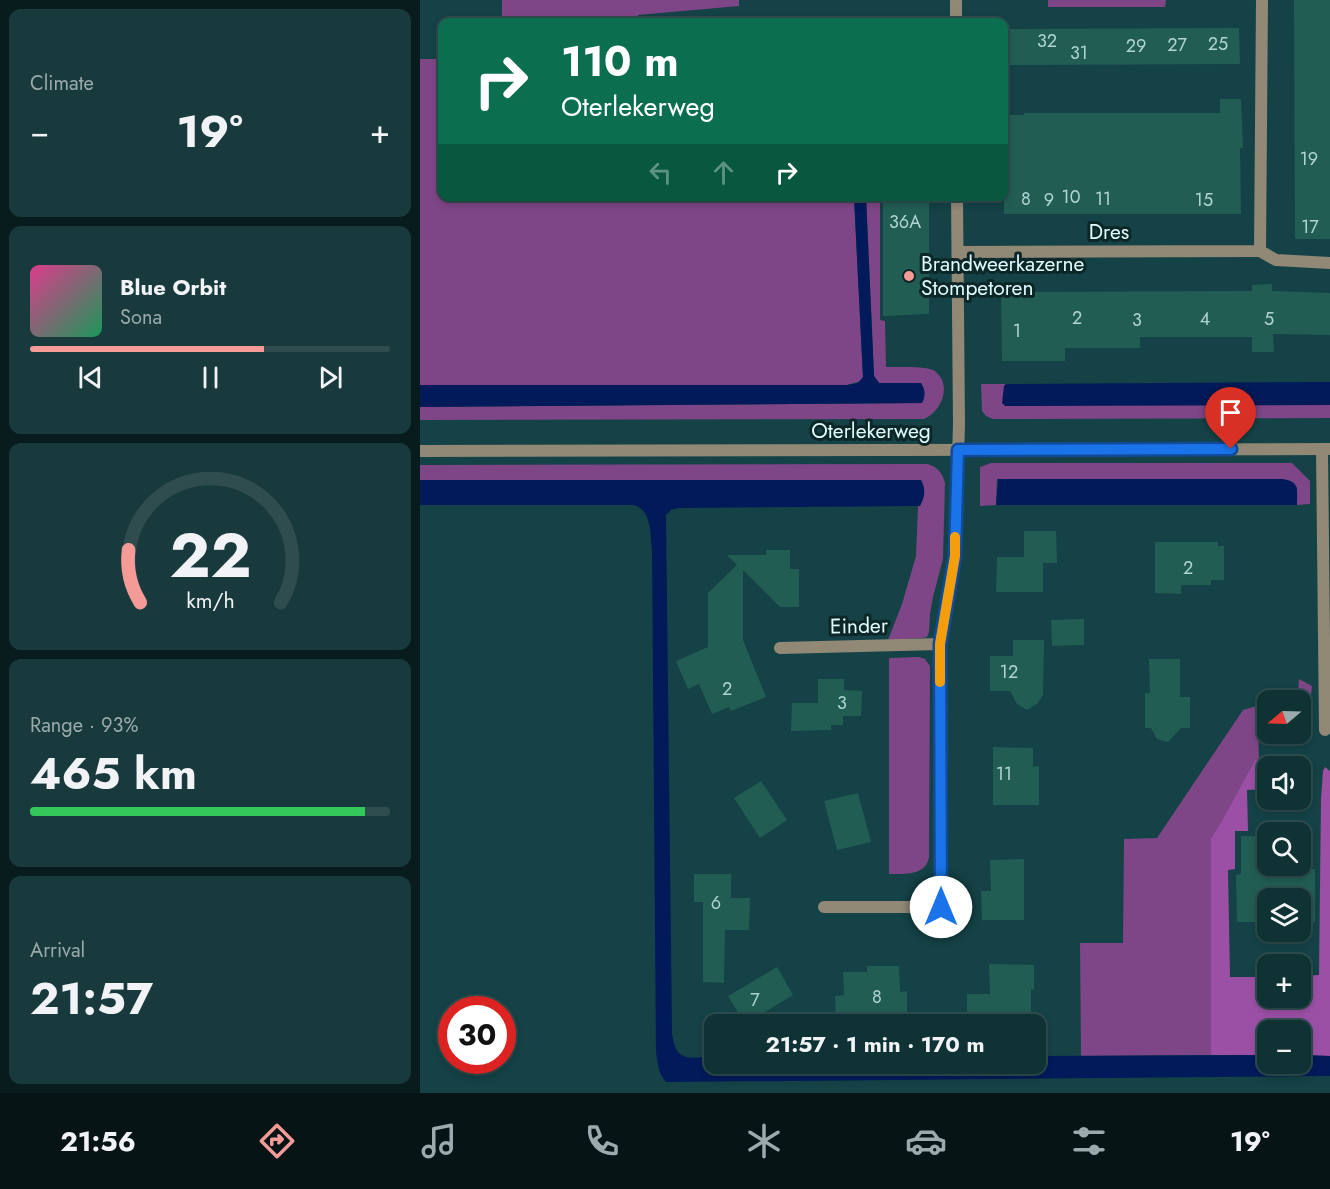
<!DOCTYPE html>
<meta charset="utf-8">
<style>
:root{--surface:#0f3234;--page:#183a3c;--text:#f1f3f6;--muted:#9baaac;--line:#2f4d4f;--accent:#f59b97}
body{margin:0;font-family:Jost,sans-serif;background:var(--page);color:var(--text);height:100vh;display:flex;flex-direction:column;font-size:22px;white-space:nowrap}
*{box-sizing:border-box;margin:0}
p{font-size:20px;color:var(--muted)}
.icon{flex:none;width:33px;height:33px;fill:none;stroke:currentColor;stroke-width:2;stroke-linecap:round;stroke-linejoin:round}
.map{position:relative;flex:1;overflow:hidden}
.details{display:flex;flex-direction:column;gap:9px;padding:9px;background:#081c1d;width:420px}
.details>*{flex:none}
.banner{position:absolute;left:18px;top:18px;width:570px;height:183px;border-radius:12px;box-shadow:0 3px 9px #0003,0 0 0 2px var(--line);background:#0b6e4f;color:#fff;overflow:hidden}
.needle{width:39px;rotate:251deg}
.buttons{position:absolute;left:837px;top:690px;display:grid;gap:12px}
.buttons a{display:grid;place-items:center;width:54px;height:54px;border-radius:12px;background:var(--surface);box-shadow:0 3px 9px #0003,0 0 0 2px var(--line);font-size:30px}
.speed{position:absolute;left:18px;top:996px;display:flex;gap:12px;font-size:30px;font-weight:700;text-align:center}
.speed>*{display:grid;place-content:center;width:78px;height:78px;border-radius:50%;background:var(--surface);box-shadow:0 3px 9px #0003,0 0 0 2px var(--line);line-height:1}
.speed .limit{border:9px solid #d22;background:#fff;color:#111}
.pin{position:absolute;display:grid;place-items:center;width:51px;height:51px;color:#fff;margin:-62px -26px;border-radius:50% 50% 50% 0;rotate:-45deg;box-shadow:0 0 6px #0007}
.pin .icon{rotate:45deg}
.me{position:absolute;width:66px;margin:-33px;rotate:0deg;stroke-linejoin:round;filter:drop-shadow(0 0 4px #0008)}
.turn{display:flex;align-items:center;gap:21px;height:126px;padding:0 24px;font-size:27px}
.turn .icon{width:78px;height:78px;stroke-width:2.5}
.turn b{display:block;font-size:42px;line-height:51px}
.lanes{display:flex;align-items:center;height:57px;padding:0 24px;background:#0003;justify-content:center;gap:30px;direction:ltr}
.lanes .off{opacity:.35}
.big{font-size:45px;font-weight:700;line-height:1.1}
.details .card{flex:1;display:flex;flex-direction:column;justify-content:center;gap:9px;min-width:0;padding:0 21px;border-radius:12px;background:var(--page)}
.details .dial{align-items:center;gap:0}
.dial svg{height:156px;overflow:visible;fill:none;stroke:var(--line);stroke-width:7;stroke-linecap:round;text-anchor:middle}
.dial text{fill:var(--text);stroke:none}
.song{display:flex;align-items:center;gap:18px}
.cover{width:72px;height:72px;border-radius:9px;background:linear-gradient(135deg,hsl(330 70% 55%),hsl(150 70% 35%))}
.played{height:6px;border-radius:3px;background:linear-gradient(90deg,var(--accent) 65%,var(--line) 65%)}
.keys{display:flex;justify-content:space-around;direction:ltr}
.heat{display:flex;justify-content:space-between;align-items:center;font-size:33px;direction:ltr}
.charge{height:9px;border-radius:4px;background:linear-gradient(90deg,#34c759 93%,var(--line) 0)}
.trip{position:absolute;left:284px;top:1014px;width:342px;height:60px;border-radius:12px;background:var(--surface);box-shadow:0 3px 9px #0003,0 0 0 2px var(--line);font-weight:700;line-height:60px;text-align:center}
.menu{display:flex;height:96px;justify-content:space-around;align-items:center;background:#061415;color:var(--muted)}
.menu .icon{width:42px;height:42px}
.menu .selected{color:var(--accent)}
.menu b{font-size:27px;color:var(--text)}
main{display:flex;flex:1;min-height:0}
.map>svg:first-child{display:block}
</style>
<main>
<section class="details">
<div class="card"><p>Climate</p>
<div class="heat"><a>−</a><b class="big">19°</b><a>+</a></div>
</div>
<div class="card">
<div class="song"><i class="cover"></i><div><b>Blue Orbit</b><p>Sona</p></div></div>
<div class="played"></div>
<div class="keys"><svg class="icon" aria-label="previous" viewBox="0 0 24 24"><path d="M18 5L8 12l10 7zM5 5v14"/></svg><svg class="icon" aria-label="pause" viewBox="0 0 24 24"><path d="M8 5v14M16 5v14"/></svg><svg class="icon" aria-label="next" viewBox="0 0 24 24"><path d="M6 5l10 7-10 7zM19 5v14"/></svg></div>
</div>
<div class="card dial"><svg viewBox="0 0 100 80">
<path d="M14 69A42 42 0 1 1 86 69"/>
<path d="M14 69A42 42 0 0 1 8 42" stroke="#f59b97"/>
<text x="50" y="56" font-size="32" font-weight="700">22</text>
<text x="50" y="72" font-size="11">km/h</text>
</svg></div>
<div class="card"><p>Range · 93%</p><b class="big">465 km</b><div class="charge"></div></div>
<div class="card"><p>Arrival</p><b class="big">21:57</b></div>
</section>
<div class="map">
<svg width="910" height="1093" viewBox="0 0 910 1093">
<rect width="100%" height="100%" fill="#144246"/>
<!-- green -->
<g fill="#7e4686">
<path d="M82,0h237v6l-101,9v7h-136z"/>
<path d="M628,0h118l-1,7h-117z"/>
<path d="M0,59h22v137l412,1 9,180 -2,4 -14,4h-427z"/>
<path d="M446,196l14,1v123l5,1 1,46c9,0 40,-1 47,3 20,12 10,41 -9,49l-504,1v-13l502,-4 -1,-20h-42l-5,-7z"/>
<path d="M561,384h25l-2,2 326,19v13l-337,1 -7,-3 -4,-5z"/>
<path d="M571,463h301l18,18v23l-13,1v-18l-300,-8 -1,26 -16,1v-39z"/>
<path d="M508,464c10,4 14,8 17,19l-2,76 -10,38 -3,17 -1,18 -2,5 -4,1 -35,2 14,-36 14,-48 2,-50h2l1,-26h-501v-15z"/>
<path d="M499,657l6,2 5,7 -1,191c-3,19 -25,17 -40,17v-216z"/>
<path d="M879,679l13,7c-1,12 -3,19 -11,27l-1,-13h-24l22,-6z"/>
<path d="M847,703v21l-9,1 1,35h-4l-33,62 -11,16v217l-130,1 -1,-113h43l1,-104 33,-1 86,-128z"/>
</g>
<!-- forest -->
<path fill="#9b50a5" d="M874,757l17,5v27h-10l-1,-23h-32l-1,23 -20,1 1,41h-13v38l-7,1 2,107h37l1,21h32l1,-22 18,-1 2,-176 2,-28 2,-4 5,4v285l-29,-1 -1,-25h-32l-1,25h-56v-217l11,-17 33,-61h15z"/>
<!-- water -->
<g fill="#011a5a">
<path d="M446,197l8,179 5,7h42c4,6 5,13 1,20l-502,4v-22h427l11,-2 5,-6 -9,-180z"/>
<path d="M910,382v23l-325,1 -3,-3 2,-17 2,-2z"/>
<path d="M578,479h285c17,3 14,10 14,26h-301z"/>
<path d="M0,480h501c5,9 4,17 -1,26l-242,2 -7,2 -5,5 6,518c4,31 17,24 42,24v7h321v-8l232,-1 1,9h32l1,-9 29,1v20l-664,6c-8,-9 -8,-18 -10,-30l-4,-503c-2,-16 0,-38 -18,-44h-214z"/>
</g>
<!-- building -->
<g fill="#225d54">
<path d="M874,0h36v239h-35z"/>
<path d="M819,28l1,36 -236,1v-36z"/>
<path d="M800,99h21l2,49h-3l1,66h-237v-99h20v-2h196z"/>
<path d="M463,196h46v118l-46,2z"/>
<path d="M852,284v7l58,2v42l-57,-1 1,18h-22v-15h-112v11h-75v13h-63l-1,-65h15v-4l236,-1v-6z"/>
<path d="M604,531h32l1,32h-14v29h-47l1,-35h27z"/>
<path d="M735,542h63v4h6v34h-13v5h-30v9l-26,-1z"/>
<path d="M346,550h24v19h9v38h-19l-37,-37v70l23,57 -35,14 -2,-4 -17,7 -13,-30 -11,5 -12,-28 32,-14v-54l29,-28 -10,-10h39z"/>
<path d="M664,619v26l-32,1 -1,-26z"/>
<path d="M593,640h31l-1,55 -6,9 -10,6 -10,-6 -7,-13h-20v-35h23z"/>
<path d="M729,659h31v38h10v31h-9l-13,14 -11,-3 -6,-11h-6v-35h5z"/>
<path d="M398,679h26v11l18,1 -1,25h-18v9h-12v5l-40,1 1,-28h26z"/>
<path d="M573,747l40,1v19l6,-1v39h-46z"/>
<path d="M341,781l26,39 -27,18 -26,-40z"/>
<path d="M438,793l13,49 -34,8 -13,-49z"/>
<path d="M821,836l27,1v29h5v3h42v53h-15v-24h-32v24h-31l-1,-47 5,-1z"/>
<path d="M604,859v61h-42l-1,-29h10l-1,-31z"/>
<path d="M274,874h37v24h19l-1,32h-24l-1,53 -21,-1v-80h-9z"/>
<path d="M569,964l45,1v25l-3,-1v31h-25v4h-39v-30h23z"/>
<path d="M447,966h32l1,26 7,-1v26l-26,1 -23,6h-22l-1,-28 9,-1 -1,-23h24z"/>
<path d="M357,967l16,28 -48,29 -17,-28z"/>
</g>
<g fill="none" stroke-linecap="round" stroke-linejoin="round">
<!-- minor -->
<g stroke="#918876" stroke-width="12">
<path d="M536,0v22"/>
<path d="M840,251l16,9 54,3"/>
<path d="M538,252l302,-1 2,-251"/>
<path d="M902,449l3,281"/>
<path d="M360,648l160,-4"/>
<path d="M404,907h117l-1,-263 15,-88 4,-132 -2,-228"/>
</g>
<!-- tertiary -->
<path stroke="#918876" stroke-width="12" d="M0,451l910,-2"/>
</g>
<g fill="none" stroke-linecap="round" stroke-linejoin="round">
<!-- route casing -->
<g stroke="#114b97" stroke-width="15">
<path id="route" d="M521,907l-1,-263 15,-88 3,-106 273,-1"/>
</g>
<!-- route -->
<use href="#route" stroke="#1a73e8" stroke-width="10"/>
<!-- slow -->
<path stroke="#f59e0b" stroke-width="10" d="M520,682v-38l15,-88v-19"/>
</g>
<!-- markers -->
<circle fill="#f59b97" stroke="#0d2628" stroke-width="2" cx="489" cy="276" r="6"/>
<g text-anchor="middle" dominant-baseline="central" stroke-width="6" stroke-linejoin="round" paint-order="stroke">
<!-- number labels -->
<g font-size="18" fill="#afd4d4">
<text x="627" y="41">32</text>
<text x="798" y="44">25</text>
<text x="757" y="45">27</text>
<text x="716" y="46">29</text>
<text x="659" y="53">31</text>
<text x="889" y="159">19</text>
<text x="651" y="197">10</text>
<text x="606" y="199">8</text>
<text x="683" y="199">11</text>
<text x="629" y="200">9</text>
<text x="784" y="200">15</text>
<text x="485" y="222">36A</text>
<text x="890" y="227">17</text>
<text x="657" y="318">2</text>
<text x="785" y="319">4</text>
<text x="849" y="319">5</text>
<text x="717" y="320">3</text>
<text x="597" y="331">1</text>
<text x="768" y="568">2</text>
<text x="589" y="672">12</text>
<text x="307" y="689">2</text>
<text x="422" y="703">3</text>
<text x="584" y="774">11</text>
<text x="296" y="903">6</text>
<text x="457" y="997">8</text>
<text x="335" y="1000">7</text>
</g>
<!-- street labels -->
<g font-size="21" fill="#defcfe" stroke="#0d2628">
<text x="689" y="232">Dres</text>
<text x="451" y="431">Oterlekerweg</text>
<text transform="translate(439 626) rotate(-1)">Einder</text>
</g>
<!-- poi labels -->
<g font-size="21" fill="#defcfe" stroke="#0d2628" text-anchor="start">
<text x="501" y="264">Brandweerkazerne<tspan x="501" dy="24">Stompetoren</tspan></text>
</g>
</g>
</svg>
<div class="buttons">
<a><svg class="needle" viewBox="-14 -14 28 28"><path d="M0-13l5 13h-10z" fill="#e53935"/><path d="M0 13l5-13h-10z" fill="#9baaac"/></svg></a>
<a><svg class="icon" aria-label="sound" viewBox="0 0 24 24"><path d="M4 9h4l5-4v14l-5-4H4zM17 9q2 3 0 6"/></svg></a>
<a><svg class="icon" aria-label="search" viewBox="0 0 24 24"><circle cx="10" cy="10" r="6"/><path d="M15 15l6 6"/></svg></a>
<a><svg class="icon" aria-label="layers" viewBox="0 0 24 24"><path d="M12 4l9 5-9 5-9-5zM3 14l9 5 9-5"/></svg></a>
<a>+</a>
<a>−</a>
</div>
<div class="speed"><div class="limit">30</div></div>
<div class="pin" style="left:811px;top:449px;background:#d93025"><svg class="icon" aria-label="arrive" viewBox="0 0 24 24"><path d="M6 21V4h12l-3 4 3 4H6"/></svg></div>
<svg class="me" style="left:521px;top:907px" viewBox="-20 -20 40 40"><circle r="19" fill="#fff"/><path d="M0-13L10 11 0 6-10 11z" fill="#1a73e8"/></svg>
<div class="trip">21:57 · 1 min · 170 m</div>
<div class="banner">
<div class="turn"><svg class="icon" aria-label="right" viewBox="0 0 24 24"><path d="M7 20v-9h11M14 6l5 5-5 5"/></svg><div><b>110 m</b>Oterlekerweg</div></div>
<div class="lanes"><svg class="icon off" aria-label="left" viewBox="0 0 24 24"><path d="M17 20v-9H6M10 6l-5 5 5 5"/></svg><svg class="icon off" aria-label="ahead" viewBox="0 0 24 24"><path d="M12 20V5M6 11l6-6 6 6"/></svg><svg class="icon" aria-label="right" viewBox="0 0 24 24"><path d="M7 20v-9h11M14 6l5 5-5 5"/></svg></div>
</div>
</div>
</main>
<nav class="menu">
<b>21:56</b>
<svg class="icon selected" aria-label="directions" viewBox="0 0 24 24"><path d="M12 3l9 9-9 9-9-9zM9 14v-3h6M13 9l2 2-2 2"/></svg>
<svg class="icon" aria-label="music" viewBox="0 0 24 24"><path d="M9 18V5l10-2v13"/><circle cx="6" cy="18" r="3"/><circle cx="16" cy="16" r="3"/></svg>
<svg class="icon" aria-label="phone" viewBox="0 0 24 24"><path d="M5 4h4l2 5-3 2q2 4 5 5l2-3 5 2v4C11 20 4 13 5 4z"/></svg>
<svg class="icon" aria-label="climate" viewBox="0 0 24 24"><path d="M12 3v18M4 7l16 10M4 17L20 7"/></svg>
<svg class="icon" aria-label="car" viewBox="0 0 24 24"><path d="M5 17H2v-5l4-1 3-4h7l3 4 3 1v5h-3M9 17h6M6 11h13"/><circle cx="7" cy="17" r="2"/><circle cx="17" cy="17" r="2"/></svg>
<svg class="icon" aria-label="filters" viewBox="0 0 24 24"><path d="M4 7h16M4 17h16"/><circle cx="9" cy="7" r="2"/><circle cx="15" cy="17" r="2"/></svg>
<b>19°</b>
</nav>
